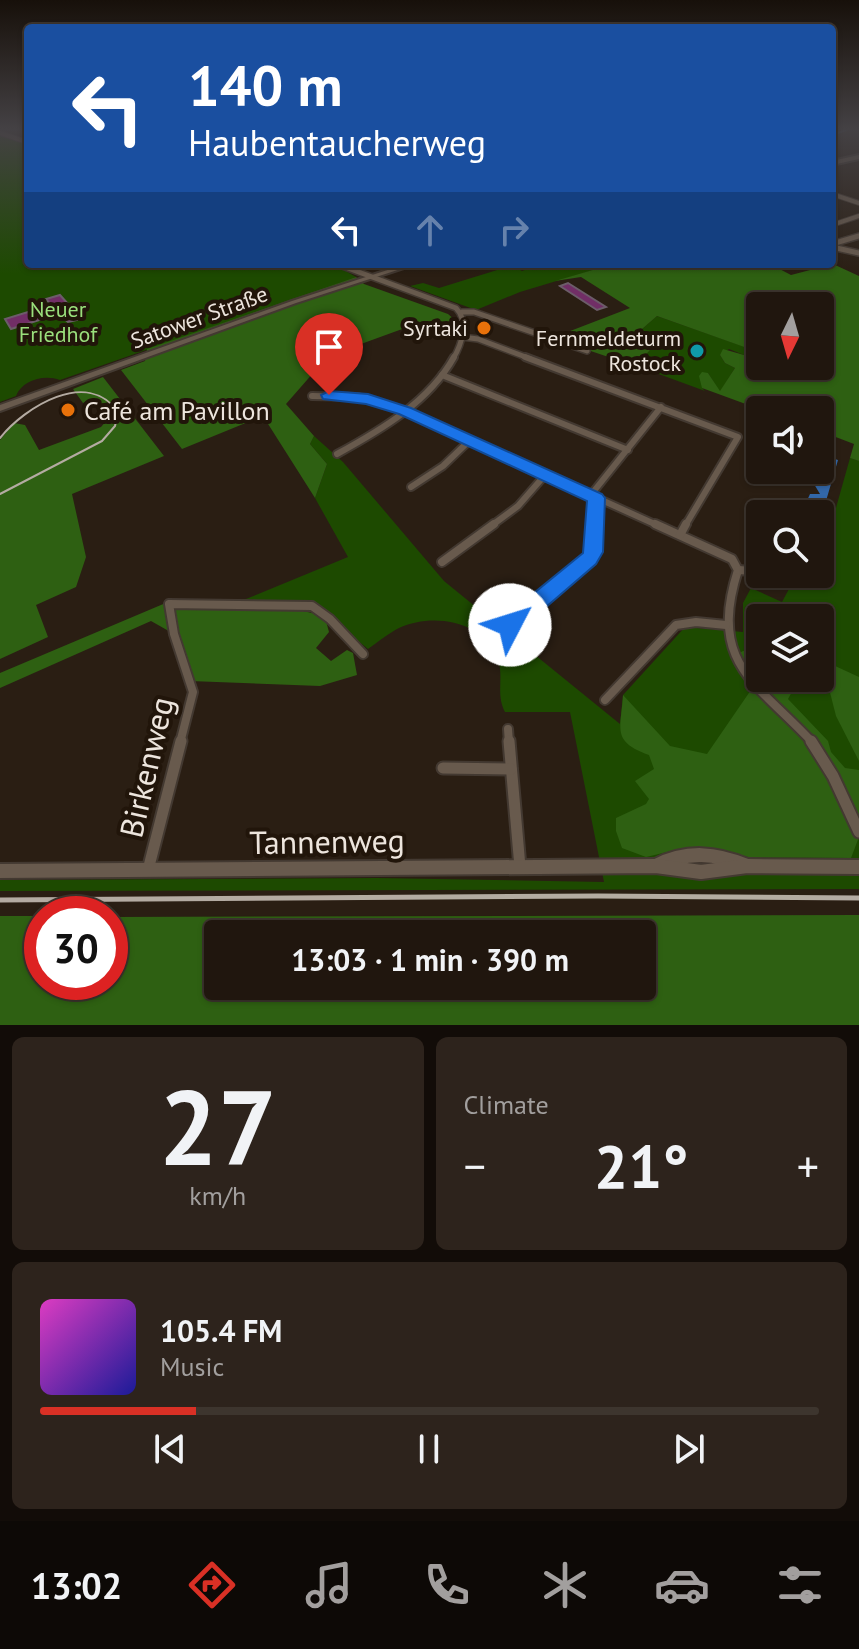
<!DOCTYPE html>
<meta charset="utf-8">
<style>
:root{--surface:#20160e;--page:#2d231c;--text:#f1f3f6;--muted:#a29f9e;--line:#3d352e;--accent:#d93025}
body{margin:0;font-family:"PT Sans",sans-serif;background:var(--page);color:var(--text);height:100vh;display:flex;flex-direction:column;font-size:30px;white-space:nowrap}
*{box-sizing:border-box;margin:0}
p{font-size:26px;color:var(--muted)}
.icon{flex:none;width:44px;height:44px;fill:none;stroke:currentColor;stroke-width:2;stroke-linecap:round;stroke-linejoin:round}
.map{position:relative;height:1025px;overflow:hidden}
.drawer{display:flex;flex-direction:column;gap:12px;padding:12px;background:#120c08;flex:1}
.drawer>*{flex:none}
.top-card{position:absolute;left:24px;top:24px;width:812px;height:244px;border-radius:8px;box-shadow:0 2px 6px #0004,0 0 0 2px var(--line);background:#1a4fa0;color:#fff;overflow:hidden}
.needle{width:52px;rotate:185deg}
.buttons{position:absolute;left:746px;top:292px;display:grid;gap:16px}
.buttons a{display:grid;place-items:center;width:88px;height:88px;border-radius:8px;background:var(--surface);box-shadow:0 2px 6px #0004,0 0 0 2px var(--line);font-size:40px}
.speed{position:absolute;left:24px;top:896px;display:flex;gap:16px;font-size:40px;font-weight:700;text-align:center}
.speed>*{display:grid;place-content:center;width:104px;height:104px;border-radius:50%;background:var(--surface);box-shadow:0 2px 6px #0004,0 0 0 2px var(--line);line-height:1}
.speed .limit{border:12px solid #d22;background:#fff;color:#111}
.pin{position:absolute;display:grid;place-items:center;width:68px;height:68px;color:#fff;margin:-82px -34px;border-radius:50% 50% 50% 0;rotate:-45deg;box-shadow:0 0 8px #0007}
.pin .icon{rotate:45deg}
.me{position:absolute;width:88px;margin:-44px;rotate:50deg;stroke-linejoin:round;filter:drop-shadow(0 0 6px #0008)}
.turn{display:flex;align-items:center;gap:28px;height:168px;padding:0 32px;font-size:36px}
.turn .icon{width:104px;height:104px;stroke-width:2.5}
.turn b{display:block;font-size:56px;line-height:68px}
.lanes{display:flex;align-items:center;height:76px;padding:0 32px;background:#0003;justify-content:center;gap:40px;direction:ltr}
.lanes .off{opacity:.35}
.big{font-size:60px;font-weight:700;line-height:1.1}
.drawer .tile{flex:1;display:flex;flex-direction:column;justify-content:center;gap:12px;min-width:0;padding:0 28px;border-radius:12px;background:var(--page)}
.drawer .dial{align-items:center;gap:0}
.dial b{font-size:104px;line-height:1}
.song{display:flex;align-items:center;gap:24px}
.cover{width:96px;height:96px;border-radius:12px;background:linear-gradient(135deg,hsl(310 70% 55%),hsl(240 70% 35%))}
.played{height:8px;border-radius:4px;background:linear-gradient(90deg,var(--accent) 20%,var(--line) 20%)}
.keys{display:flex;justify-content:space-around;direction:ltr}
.heat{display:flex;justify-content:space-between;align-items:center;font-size:44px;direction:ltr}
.drawer .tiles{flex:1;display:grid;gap:12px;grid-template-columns:1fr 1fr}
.tile:last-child{grid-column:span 2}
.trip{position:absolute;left:204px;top:920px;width:452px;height:80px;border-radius:8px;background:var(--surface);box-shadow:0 2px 6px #0004,0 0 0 2px var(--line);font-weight:700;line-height:80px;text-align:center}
.menu{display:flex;height:128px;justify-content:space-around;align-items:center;background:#0d0906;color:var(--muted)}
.menu .icon{width:56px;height:56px}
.menu .on{color:var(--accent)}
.menu b{font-size:36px;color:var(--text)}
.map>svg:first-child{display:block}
</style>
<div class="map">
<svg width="859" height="1025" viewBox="0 0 859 1025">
<rect width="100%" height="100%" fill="#2a1e13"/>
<!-- green -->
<g fill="#1d4a00" fill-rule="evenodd">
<path d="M0,135l28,10v119h306l22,13 -296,103c-16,-6 -38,0 -44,16l-16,6z"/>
<path d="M541,264h72l-93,28 -44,18 -66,-24 13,-3 16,5 74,-23 9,6z"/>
<path d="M657,316l91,32 -4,7 -15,-6 -9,6 5,8 10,5 -15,24 -12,-19 -6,15 3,3 -49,-18 1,-3 -17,-9 10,-11 -16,-14z"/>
<path d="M314,436l29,26 101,119 176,143 3,-29 62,-68 58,5v-29l8,-15 31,14 15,-28h23v-35l12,-17 18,-64 9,3v428l-859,2v-11l377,-2 227,4 -34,-170h-65c-10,-19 0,-36 -8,-55 -15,-37 -65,-44 -98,-29 -10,5 -21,14 -31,21l-49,-40 -73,-10 102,-42 -33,-59 12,-34 -17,-20zM760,618h60v60h-60z"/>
</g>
<!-- forest -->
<g fill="#2e6012" fill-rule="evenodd">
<path d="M613,264h157l21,11 42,-11 26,12v185l-9,-3 4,-14 -34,-13v-21h-58l-60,-22 -3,-12 3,-4 6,1 12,18 15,-23 -10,-5 -5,-8 3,-6 21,6 3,-7 -90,-32 -23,20 15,9 1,5 -10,11 17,9 -1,3 -104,-35 78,-30 -49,-31 -26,4zM760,306h60v60h-60z"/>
<path d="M356,277l8,7 84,30 7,6 -1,7 -38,-3 -88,32 -42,48 28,32 -4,8 17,20 -12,34 -52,-82 -81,33 -61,-79 24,-9 2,-12z"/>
<path d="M103,377l61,79 -92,38 14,63 -10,30 -40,18 12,32 -48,22v-219l14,-17 11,2 14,25 62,-23 13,-15 -6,-10 -13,4 2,-5 -3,-3 -11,5 -10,-14z"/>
<path d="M246,599l71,15 9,7 3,11 -13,16 15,13 16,-11 6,3 4,22 -37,11 -130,-5 -16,-47 -23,-13 -151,67v-15l168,-71z"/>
<path d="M743,651l12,2 5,4v21h36l1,5 -9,16 40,42 3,11 14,16 14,2v67l-8,21 -103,-1 -41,-8 -23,-1 -38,9 -24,-9 -6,-17v-13l30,-14 3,-5 -14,-18 19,-12 -5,-14c-38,-14 -28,-25 -26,-60l47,51 37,8 46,-67 -19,-31z"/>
<path d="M823,665h10l26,12v84l-23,-45z"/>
<path d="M859,915v110h-859v-109h42v66h68v-65zM642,934v52h-424v-52z"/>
</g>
<!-- water -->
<path fill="#3368a9" d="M828,457l10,3 -17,58 -1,-4h-19l-1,-9h5l5,-11h10l-6,-10z"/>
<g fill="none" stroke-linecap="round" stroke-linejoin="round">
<!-- stream -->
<path stroke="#3368a9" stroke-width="2" d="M832,135l14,-5"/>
</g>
<!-- building -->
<g fill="#712e66" stroke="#6c5c69" stroke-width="2">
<path d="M568,283l38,24 -9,3 -37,-24z"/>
<path d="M60,295l17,19v6l-9,2 -10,-8 -47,15 -6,-10 46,-14 -5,-6z"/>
</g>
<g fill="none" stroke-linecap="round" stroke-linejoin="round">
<!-- minor-far4 casing -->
<g stroke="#433931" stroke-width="6">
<g id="minor-far4">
<path d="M0,133l24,8"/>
<path d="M832,152l4,10"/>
<path d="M832,194l27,9"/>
<path d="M832,225l27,-9"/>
</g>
</g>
<!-- minor-far3 casing -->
<g stroke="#433931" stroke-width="8">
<g id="minor-far3">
<path d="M832,244l27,-8"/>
<path d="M832,247l27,6"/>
<path d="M337,264l119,44c13,13 6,36 -3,51"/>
<path d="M462,312h12l113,39"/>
<path d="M462,337l16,2 53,20"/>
</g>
</g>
<!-- minor-far2 casing -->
<g stroke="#433931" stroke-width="10">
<g id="minor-far2">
<path d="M525,357l213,80 -53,89"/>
<path d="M442,375l186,75"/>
<path d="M312,396l46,1 47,14 254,115"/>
<path d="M337,454c44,-24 92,-52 117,-97"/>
<path d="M411,487l32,-21 26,-25"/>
<path d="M590,496l71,-89"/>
<path d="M491,526l27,-20 27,-31"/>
<path d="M594,526l2,-28"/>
</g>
</g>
<!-- minor-far1 casing -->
<g stroke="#433931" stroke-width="12">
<g id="minor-far1">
<path d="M655,524l77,35 6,11c-30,94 18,112 75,173"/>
<path d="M680,535l6,-11"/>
<path d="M442,562l52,-38"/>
<path d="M738,570l15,1"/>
<path d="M510,625l80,-66 5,-35"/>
<path d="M605,700l71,-75 20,-3 30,3"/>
<path d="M508,729l1,14"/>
<path d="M180,743l13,-51 -19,-58 -5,-30 143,2 18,13 33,35"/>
</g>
</g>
<!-- minor casing -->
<g stroke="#433931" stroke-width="15">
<g id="minor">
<path d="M509,741l11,126"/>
<path d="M811,741l22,35 26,56"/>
<path d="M443,768l68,1"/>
<path d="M148,870l33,-129"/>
</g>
</g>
<!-- tertiary casing -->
<g stroke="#433931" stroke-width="18">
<g id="tertiary">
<path d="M656,866c31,-16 60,-13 91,0"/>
<path d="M0,871l656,-5 45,6 46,-6 112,1"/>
</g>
</g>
<!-- secondary casing -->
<g stroke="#433931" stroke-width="4">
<g id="secondary">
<path d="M859,155v4l-27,6v-4z"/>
<path d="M406,264h10l-120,39 -296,108v-6l292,-104z"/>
</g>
</g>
<!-- minor-far4 -->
<use href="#minor-far4" stroke="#685a4d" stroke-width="4"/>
<!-- minor-far3 -->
<use href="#minor-far3" stroke="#685a4d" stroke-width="5"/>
<!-- minor-far2 -->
<use href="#minor-far2" stroke="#685a4d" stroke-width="6"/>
<!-- minor-far1 -->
<use href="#minor-far1" stroke="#685a4d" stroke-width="8"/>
<!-- minor -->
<use href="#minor" stroke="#685a4d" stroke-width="11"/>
<!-- tertiary -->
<use href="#tertiary" stroke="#685a4d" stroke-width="14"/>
<!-- secondary -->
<use href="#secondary" fill="#685a4d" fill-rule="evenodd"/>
<!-- tram -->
<path stroke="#b4aba2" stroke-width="2" d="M0,438c25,-31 87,-70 118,-26l-3,14 -13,15 -102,53"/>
<!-- rail -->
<path stroke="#b4aba2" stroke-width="5" d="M0,900l598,-4 261,2"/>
</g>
<!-- sky -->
<linearGradient id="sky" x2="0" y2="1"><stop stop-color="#17100a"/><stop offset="0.47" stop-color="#444144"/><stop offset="1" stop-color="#444144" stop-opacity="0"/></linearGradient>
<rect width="859" height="274" fill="url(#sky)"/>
<!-- route -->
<path fill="#1a73e8" stroke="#114b97" stroke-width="2" d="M329,391l39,3 43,14 191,86 3,4 -2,54 -7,12 -79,68 -7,2 -8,-2 -3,-7 3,-6 81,-66 4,-52 -188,-87 -33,-10 -43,-5 -2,-4z"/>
<!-- markers -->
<g fill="#e8710a" stroke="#21150a" stroke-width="3">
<circle cx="484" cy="328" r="8"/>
<circle cx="68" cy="410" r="8"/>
</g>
<circle fill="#0f9aa8" stroke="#21150a" stroke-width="3" cx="697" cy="351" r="8"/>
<g text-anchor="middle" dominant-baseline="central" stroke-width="8" stroke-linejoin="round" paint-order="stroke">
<!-- far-park labels -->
<g font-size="22" fill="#9adf7c" stroke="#21150a">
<text x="58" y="309">Neuer<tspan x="58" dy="25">Friedhof</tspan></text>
</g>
<!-- far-street labels -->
<g font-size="22" fill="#ede5dd" stroke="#21150a">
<text transform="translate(199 317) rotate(-20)">Satower Straße</text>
</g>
<!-- far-poi labels -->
<g font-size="22" fill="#ede5dd" stroke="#21150a" text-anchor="end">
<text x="468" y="328">Syrtaki</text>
<text x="681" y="338">Fernmeldeturm<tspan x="681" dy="25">Rostock</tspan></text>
</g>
<!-- poi labels -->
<g font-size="26" fill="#ede5dd" stroke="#21150a" text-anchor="start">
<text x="84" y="410">Café am Pavillon</text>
</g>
<!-- near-street labels -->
<g font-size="32" fill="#ede5dd" stroke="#21150a">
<text transform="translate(146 767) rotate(-77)">Birkenweg</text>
<text transform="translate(327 841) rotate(-1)">Tannenweg</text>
</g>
</g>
</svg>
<div class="buttons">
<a><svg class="needle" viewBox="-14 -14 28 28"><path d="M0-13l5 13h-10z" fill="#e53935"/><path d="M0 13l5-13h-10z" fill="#a29f9e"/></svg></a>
<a><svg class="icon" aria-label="sound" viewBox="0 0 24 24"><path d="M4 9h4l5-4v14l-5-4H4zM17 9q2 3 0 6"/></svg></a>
<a><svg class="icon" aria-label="search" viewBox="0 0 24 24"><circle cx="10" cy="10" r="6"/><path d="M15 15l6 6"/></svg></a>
<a><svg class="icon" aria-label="layers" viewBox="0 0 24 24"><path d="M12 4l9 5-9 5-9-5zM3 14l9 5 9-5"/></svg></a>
</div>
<div class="speed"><div class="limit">30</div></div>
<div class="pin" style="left:329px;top:395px;background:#d93025"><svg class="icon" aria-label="arrive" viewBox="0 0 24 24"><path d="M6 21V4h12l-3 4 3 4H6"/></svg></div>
<svg class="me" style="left:510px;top:625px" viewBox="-20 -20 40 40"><circle r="19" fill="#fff"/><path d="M0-13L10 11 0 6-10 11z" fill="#1a73e8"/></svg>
<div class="trip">13:03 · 1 min · 390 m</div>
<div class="top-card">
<div class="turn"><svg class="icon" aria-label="left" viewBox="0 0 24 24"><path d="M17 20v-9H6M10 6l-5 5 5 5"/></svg><div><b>140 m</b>Haubentaucherweg</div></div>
<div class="lanes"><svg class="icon" aria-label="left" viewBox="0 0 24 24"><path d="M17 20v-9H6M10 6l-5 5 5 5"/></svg><svg class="icon off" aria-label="ahead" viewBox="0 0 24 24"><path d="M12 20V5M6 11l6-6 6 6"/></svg><svg class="icon off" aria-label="right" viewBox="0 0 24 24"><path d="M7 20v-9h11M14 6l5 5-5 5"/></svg></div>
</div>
</div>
<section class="drawer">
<div class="tiles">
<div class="tile dial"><b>27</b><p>km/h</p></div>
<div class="tile"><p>Climate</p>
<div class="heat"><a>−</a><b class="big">21°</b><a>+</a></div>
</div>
<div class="tile">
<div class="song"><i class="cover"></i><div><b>105.4 FM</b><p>Music</p></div></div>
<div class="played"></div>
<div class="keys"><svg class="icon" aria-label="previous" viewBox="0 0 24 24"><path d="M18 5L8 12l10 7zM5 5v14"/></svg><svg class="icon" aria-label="pause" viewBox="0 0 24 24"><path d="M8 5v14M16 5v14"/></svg><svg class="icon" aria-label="next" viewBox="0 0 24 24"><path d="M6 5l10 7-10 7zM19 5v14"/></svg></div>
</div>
</div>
</section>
<nav class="menu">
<b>13:02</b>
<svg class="icon on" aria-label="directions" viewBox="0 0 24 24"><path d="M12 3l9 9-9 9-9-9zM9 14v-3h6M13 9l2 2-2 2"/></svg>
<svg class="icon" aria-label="music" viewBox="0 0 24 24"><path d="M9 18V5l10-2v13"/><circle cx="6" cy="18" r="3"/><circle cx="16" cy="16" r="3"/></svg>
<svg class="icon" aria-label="phone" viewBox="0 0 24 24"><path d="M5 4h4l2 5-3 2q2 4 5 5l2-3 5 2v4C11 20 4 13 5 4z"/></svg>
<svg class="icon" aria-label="climate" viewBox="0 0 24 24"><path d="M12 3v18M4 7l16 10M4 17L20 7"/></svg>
<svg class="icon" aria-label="car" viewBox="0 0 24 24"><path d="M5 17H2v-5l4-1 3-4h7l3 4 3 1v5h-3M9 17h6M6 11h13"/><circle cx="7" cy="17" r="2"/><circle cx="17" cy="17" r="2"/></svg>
<svg class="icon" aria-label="filters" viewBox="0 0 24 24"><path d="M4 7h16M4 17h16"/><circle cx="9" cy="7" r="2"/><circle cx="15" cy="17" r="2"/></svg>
</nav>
